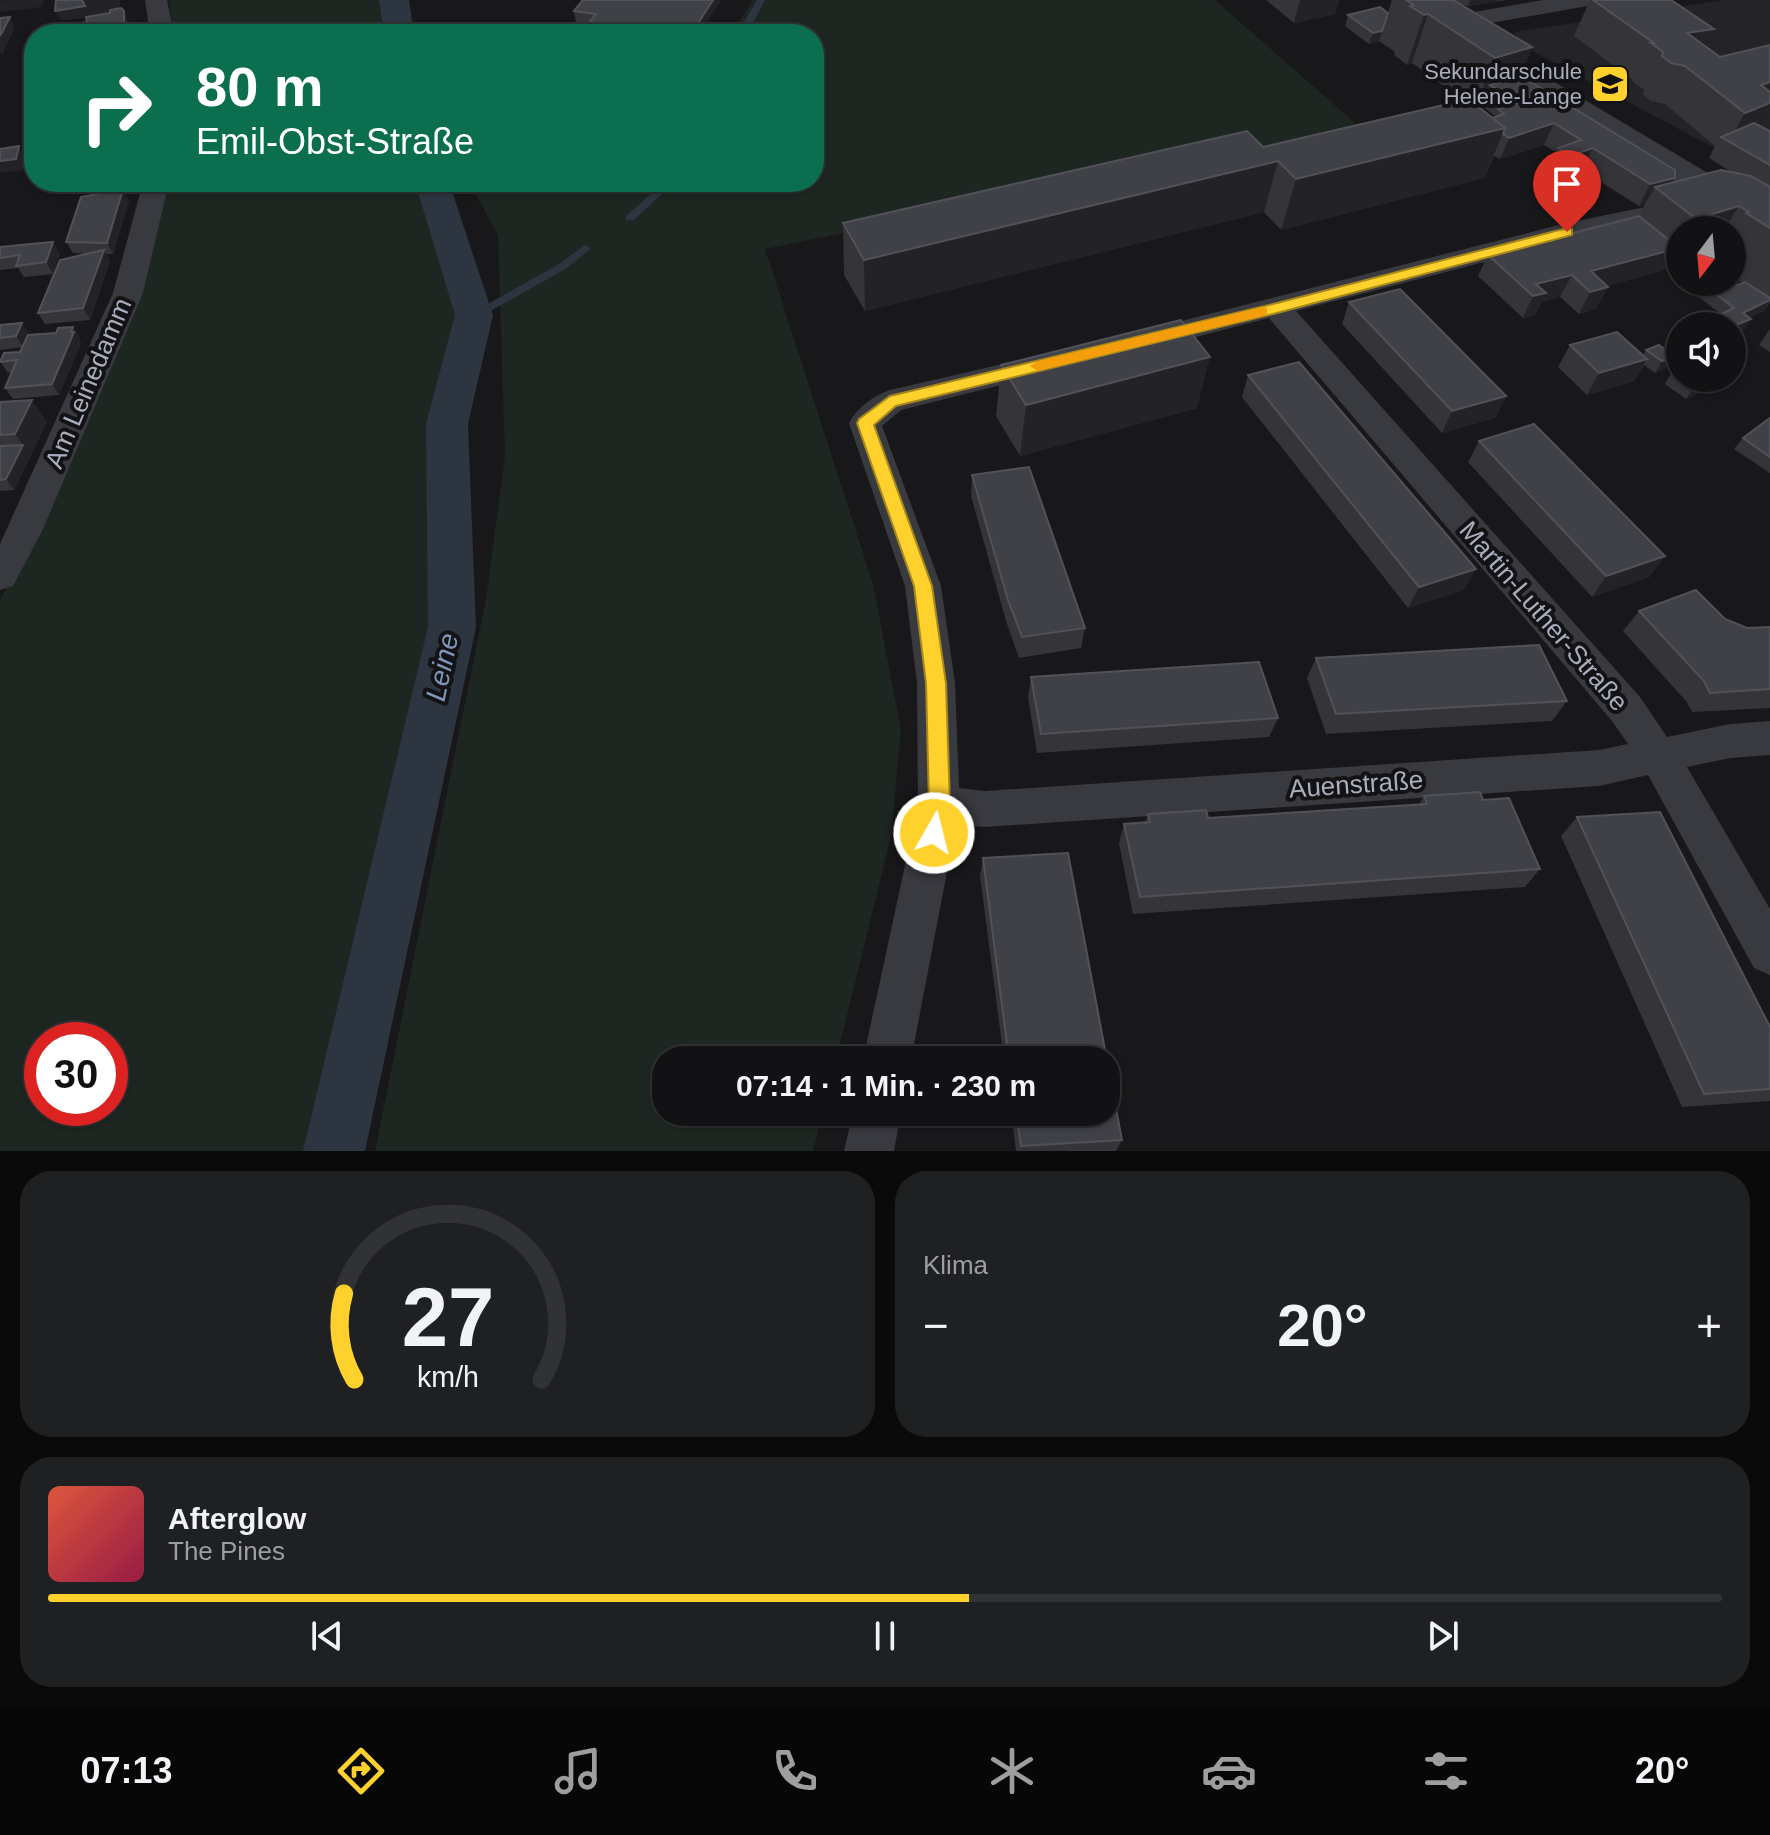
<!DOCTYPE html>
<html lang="de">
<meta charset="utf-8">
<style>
:root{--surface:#121214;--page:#1f2022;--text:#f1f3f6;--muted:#9c9ea0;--line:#313234;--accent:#ffd12c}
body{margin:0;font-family:Arial,sans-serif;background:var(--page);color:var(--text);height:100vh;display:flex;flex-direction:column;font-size:30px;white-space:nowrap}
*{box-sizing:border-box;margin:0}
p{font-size:26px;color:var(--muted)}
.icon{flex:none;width:44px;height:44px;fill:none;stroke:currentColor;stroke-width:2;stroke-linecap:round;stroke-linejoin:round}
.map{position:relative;height:1151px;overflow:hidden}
.side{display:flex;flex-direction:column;gap:20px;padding:20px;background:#0a0a0b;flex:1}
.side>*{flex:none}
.guide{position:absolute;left:24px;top:24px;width:800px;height:168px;border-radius:32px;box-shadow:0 2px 6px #0004,0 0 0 2px var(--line);background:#0b6e4f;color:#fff;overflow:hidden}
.needle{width:52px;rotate:196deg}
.controls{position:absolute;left:1666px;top:216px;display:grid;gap:16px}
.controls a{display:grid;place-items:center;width:80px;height:80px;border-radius:50%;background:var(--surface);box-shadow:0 2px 6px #0004,0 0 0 2px var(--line);font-size:40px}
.speed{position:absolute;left:24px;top:1022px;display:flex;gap:16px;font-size:40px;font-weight:700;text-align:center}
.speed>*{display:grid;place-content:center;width:104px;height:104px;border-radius:50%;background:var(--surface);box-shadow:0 2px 6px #0004,0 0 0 2px var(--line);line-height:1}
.speed .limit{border:12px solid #d22;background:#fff;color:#111}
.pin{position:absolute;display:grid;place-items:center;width:68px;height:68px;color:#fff;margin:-82px -34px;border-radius:50% 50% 50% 0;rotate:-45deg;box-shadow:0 0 8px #0007}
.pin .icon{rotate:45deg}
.me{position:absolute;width:88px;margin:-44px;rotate:8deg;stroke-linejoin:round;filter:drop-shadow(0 0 6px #0008)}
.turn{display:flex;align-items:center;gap:28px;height:168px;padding:0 40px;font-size:36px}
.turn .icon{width:104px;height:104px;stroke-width:2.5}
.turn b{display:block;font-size:56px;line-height:68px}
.big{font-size:60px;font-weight:600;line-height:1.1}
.side .card{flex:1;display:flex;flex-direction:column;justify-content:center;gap:12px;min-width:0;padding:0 28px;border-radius:32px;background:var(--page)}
.side .dial{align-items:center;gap:0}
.dial svg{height:208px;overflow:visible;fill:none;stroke:var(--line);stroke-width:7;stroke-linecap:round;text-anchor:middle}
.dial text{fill:var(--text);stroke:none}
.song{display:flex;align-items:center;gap:24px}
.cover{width:96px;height:96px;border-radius:12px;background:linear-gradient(135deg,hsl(10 70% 55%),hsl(340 70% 35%))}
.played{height:8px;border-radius:4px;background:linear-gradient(90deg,var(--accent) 55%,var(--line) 55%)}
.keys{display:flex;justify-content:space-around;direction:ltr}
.heat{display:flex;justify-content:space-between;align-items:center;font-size:44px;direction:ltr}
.side .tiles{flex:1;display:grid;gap:20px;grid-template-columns:1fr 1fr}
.card:last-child{grid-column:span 2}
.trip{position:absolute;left:652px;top:1046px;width:468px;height:80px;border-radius:32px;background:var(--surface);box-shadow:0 2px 6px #0004,0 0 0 2px var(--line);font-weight:600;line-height:80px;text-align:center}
.dock{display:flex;height:128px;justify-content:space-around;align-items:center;background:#070708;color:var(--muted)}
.dock .icon{width:56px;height:56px}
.dock .current{color:var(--accent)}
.dock b{font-size:36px;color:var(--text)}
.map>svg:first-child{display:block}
</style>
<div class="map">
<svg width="1770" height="1151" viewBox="0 0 1770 1151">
<rect width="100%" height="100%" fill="#18181b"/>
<!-- built -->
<path fill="#242428" d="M1723,0h47v133l-48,19 -201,-107 -7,-13z"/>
<!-- green -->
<g fill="#1d2620" fill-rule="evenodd">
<path d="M169,0h224l6,34h-225z"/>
<path d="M753,0h462l147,129 -597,120 108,335 28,146 -10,106 -55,224h-170v52h157l-10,39h-438l111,-552 19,-143 -7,-221 -29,-53h345v-148h-83z"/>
<path d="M166,182h266l42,133 -27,109 5,203 -118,524h-334v-550l116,-245 42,-138zM42,1040h68v68h-68z"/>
</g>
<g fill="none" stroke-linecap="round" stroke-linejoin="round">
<!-- stream -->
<g fill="#2c3540" fill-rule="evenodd">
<path d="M757,0h8l-18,34h-10z"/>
<path d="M664,182h11l-41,38h-8v-4z"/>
<path d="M585,245l6,3 -2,2 -22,18 -89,50 -4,1 -6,-4 91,-51z"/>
</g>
<!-- canal -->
<g fill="#2c3540" fill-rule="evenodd">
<path d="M379,0h30l5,34h-30z"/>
<path d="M415,182h34l44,133 -25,109 8,203 -111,524h-62l125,-524 -2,-203 29,-109z"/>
</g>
<!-- minor -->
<g fill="#393940" fill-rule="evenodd">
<path d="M145,0h22l7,34h-24z"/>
<path d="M1543,0h50l-3,5 -8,2 -143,25 -8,-2 -4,-5 4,-5 8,-2z"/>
<path d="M143,182h26l-26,111 -100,236 -30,57 -13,4v-46l113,-251z"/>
<path d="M1675,201l10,2 4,6 -4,6 -116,25 -273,71 344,386 27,40 63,-13 40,-3v34l-40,3 -43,9 83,142v66l-16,-7 -106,-193 -49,11 -614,41 -29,-2 -45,235h-48l55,-255 -1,-122 -12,-97 -56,-163c8,-15 25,-28 41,-33l156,-36 11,3 5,7 -5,7 -156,39 -19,16 59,160 14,97 4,105 26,3 614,-41 29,-6 -16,-23 -343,-403 -127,33 -11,-3 -4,-7 4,-7 11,-3 425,-108z"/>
<path d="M853,1112h48l-7,39h-50z"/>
</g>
<!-- tertiary -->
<path fill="#393940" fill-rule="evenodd" d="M1391,0h32l26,19 321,191v25l-12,-3 -329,-201z"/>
</g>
<!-- wall -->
<g fill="#343439" fill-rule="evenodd">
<path d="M583,0h138l-22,34h-109l-2,-11 -12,-1 -2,-11z"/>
<path d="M1266,0h73l-4,14 -41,9z"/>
<path d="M1392,0h114l-38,6 -8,-2 72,43 -11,29 154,102 -2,4 60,-9 -24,-15 6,-12 -50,-42 -14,-3 -8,-6 1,-5 -11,-8v-2l-59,-44 16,-36h81l43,29 -9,17 15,11 50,-12v70l-7,12 7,4v171l-6,9 -15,7 -5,12 -12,5v-9h-26l5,-7 10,-5 -21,-16 7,-11h25l11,-4 -11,-7v-46h-52v35l-73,21 1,1 -12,22 -17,5 -19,-17 -18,5 -7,13 -12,3 -45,-42 10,-21 151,-39 6,-12 -6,2 -57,-36 -22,8 -12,-8 8,-18 -12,-7 -44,14 -6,-3 -10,22 -203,52 -17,-18 -399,99 -21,-36 -1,-52 420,-76 201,-47 -52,-37 -5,2 -13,-10 1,-3 -16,-11 -10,3 -24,-18 3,-11 40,-2zM1482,106l13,10v1l-3,1 -13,-11z"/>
<path d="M129,200l-16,54h-7l4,7 -20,59 -45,4 -7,-11 50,-59 -15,-1 -7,-11z"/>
<path d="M0,247l60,6 -7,21 -29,3 -6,-9 -18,2z"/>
<path d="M1349,302l157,94 -11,22 -53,15 -100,-109z"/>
<path d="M22,323l7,12 27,-2 17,-6 7,11 -1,2 2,3 -22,52 -46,4 -8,-11 7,-16 -4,1 -8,-12 20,-9 3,-5 -23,3v-25z"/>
<path d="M1770,329v23l-11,-7z"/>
<path d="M1680,340v10l-4,-3z"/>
<path d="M1570,345l73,10 3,-5 28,6 -7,11 -12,6 -11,-8 -10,16 -47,14 -29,-28z"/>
<path d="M1001,365l196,43 -177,48 -24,-40z"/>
<path d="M1672,372l37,9 -8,11 -15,7 -21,-15z"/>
<path d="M1248,375l216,215 -56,18 -166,-211z"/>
<path d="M0,402l47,20 -33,68 -14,1z"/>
<path d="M1770,418v55l-36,-24 9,-11z"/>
<path d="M1479,441l186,115 -16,21 -57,20 -124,-135z"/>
<path d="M972,475l113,153 -4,20 -62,10 -13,-37 -35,-125z"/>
<path d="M1639,611l86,8 22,9 23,-1v81l-78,4 -6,-11 -63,-70z"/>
<path d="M1316,658l251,43 -15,20 -226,13 -19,-56z"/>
<path d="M1031,677l247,41 -9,19 -232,16 -9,-56z"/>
<path d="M1424,796l59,4 57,69 -15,18 -392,27 -14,-71 5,-19 21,-2 3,-8 60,4 211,-14z"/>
<path d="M1577,817l193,210v74l-88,6 -121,-271z"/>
<path d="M1068,853l54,287 -6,11h-100l-5,-39h95v-52h-102l-24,-184 3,-18z"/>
</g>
<!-- shaded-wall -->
<g fill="#232327">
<path d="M5,0h39l-2,7 -42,5v-11z"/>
<path d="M82,0h38l-1,12 -58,9 -6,-10z"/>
<path d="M713,0h8l-22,34h-8z"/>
<path d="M1300,0h39l-4,14 -41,9z"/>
<path d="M1470,0h27l-1,2 -28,4z"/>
<path d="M124,11l10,21v2h-10z"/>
<path d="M1428,14l-16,49 -5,2 17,-50z"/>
<path d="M10,17l5,10 -13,28 -2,-3v-16z"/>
<path d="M1714,29l-20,38 -7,-34z"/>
<path d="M1382,31l-3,10 -10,3 4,-11z"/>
<path d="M1532,47l-20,50 -22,-12 -8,21 -7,2 20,-50z"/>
<path d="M1770,82v33l-14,23 -27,3 32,-56z"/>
<path d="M34,86v12h-1l-6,-11z"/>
<path d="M1554,123l-10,22 -44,14 9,-21z"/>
<path d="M1505,128l-21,50 -203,52 15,-51z"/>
<path d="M19,146l7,11 -3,13 -23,3v-12z"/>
<path d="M1593,148l-11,22 -22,8 10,-22z"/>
<path d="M1278,161l-14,51 -399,99 -1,-51z"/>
<path d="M1675,178l-9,17 -11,-8 -10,17 -6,2 11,-22z"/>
<path d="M62,182h71l-1,4 -17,2 -1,-3 -47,6z"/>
<path d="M123,189l6,11 -16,54 -6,-11z"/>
<path d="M1739,206l-15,24h-35l7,-11z"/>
<path d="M53,242l7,11 -7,21 -7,-12z"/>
<path d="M1680,246v19l-14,5z"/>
<path d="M1679,248l-13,22 -77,21 2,-20z"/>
<path d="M104,250l6,11 -20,59 -7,-12z"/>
<path d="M1572,275l-12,22 -18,5 -7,13 -12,3 10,-22 3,-12z"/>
<path d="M1608,287l-12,22 -17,5 11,-22z"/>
<path d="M1770,300l-6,11 -29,13 8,-11z"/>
<path d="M1751,319l-7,11 -12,5v-3l4,-7z"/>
<path d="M22,323l7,12 -6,12 -7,-11z"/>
<path d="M73,327l7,11 -1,2 2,3 -22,52 -7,-11z"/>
<path d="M1674,356l-7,11 -12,6 7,-12z"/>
<path d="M1210,357l-13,51 -177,48 6,-51z"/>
<path d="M1647,359l-13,22 -47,14 12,-22z"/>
<path d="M1709,381l-8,11 -15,7 7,-11z"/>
<path d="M1506,396l-11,22 -53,15 10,-22z"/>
<path d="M32,400l15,22 -33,68 -8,-11 17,-34 -8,-11z"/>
<path d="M1665,556l-16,21 -57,20 14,-21z"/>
<path d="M1476,569l-12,21 -56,18 11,-21z"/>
</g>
<!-- building -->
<g fill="#404147" stroke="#515259" stroke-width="2">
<path d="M56,0h26l3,6 -30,5z"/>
<path d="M583,0h130l-22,34h-26l-77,-10 8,-10 -22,-3z"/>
<path d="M1406,0h47l79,47 -37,11 -67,-44 -4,1 -14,-9 4,-1z"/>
<path d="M1593,0h78l43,29 -27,4 33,24 50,-12v37l-9,3 9,7v11l-25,10 -60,-47 -14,-3 -9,-7 1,-4 -12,-9h3z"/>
<path d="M1380,7l8,6 -6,18 -9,2 -25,-18z"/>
<path d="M121,8l3,3v23h-38v-2l-11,2h-27v-5l39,-7 -1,-5 24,-4v-3z"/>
<path d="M10,17l-10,19v-18z"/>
<path d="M48,30v4h-8v-2z"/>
<path d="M30,70h4v16l-7,1z"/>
<path d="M1521,76l154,94v8l-25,6 -57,-36 -23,8 -12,-8 23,-8 -27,-17 -45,15 -6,-4 2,-6 -13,-10 12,-4 -6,-5 19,-6 -27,-18z"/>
<path d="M1469,99l36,29 -209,51 -18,-18 -414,99 -21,-37 404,-92 16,16z"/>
<path d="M1754,123l16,8v34l-49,-28z"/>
<path d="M19,146l-3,13 -16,2v-12z"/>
<path d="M1721,170l30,6 19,11v41l-24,-15 3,-1 -10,-6 -43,13 -41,-32z"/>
<path d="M123,189l-16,54 -41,-1 15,-45z"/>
<path d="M1639,216l40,32 -88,23 17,16 -18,5 -18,-17 -36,9 10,9 -13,3 -45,-41z"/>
<path d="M53,242l-7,20 -30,4 4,-11 -20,3v-11z"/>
<path d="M104,250l-21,58 -45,5 22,-53z"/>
<path d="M1722,282l10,5 13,-5 25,16v2l-27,13 8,6 -15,6 -16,1 -9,-7 23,-11 -27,-21z"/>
<path d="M1400,289l106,107 -54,15 -103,-109z"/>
<path d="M1181,320l29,37 -184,48 -25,-40z"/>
<path d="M22,323l-6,13 -16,2v-13z"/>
<path d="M73,327l-2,5h3l-22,52 -47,4 12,-28 -17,2 4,-9 16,-1 8,-17 28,-2 2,-5z"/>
<path d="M1617,332l30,27 -48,14 -29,-28z"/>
<path d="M1659,345l15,11 -12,5 -16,-11z"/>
<path d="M1299,362l177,207 -57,18 -171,-212z"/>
<path d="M1680,369v9h25l4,3 -16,7 -21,-16z"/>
<path d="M32,400l-17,34 -15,1v-33z"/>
<path d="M1770,418v39l-27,-19z"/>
<path d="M1534,424l131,132 -59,20 -127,-135z"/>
<path d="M23,445l-17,34 -6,1v-34z"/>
<path d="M1029,467l56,161 -63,9 -14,-37 -36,-125z"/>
<path d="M1696,590l29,29 22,9 23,-1v62l-60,4 -6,-12 -65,-70z"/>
<path d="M1539,645l28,56 -231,13 -20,-56z"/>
<path d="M1259,662l19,56 -237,16 -10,-57z"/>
<path d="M1480,792l3,8 26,-2 31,71 -400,28 -16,-73 26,-2 -2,-8 58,-4 2,8 219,-14 -3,-8z"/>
<path d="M1660,812l110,215v62l-66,5 -127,-277z"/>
<path d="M1068,853l54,287 -101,6 -5,-34h90v-52h-97l-26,-202z"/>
</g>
<!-- route -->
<path fill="#ffd12c" stroke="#a6881d" stroke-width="2" d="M1567,228l5,1v6l-295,78 -381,93 -22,19 58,161 14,97 4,122 -9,35 -7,3 -8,-3 -3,-7 6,-28 -3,-122 -12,-97 -57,-163 2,-4 31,-23 387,-93z"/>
<!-- slow -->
<path fill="#f59e0b" d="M1262,307l5,1v7l-229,56 -8,-5 8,-5z"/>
<!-- icons -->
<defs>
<g id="school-square" transform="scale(2)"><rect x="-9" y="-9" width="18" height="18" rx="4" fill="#ffd12c" stroke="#131316"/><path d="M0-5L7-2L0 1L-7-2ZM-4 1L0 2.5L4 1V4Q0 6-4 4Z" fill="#111"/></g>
</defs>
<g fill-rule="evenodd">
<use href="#school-square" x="1610" y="84"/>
</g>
<g text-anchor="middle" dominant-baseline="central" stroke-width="8" stroke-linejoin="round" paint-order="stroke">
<!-- far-poi labels -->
<g font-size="22" fill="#a9adbc" stroke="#131316" text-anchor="end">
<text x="1582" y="71">Sekundarschule<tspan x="1582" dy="25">Helene-Lange</tspan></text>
</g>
<!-- street labels -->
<g font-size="26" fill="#a9adbc" stroke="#131316">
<text transform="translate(88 383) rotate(-67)">Am Leinedamm</text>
<text transform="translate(1544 616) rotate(49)">Martin-Luther-Straße</text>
<text transform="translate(1356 784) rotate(-4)">Auenstraße</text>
</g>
<!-- water labels -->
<g font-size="28" font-style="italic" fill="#7d96b9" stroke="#131316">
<text transform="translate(442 667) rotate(-78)">Leine</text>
</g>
</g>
</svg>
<div class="controls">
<a><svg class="needle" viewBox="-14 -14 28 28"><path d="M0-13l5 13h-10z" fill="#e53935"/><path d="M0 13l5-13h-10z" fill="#9c9ea0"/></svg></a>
<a><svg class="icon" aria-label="sound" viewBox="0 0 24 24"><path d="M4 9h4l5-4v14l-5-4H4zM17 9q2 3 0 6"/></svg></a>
</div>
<div class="speed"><div class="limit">30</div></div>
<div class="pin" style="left:1567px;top:232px;background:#d93025"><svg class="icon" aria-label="arrive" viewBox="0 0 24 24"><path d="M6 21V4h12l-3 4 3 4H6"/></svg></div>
<svg class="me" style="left:934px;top:833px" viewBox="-20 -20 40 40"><circle r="17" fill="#ffd12c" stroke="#fff" stroke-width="3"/><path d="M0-11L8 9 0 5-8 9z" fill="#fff"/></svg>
<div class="trip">07:14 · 1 Min. · 230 m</div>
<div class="guide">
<div class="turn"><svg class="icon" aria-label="right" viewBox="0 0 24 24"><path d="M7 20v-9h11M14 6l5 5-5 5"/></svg><div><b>80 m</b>Emil-Obst-Straße</div></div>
</div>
</div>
<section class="side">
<div class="tiles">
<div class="card dial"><svg viewBox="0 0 100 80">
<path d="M14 69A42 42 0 1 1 86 69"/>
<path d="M14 69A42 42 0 0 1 10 36" stroke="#ffd12c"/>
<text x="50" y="56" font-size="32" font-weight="700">27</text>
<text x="50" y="72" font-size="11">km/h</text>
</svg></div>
<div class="card"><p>Klima</p>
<div class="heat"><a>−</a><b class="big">20°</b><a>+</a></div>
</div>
<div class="card">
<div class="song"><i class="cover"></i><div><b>Afterglow</b><p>The Pines</p></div></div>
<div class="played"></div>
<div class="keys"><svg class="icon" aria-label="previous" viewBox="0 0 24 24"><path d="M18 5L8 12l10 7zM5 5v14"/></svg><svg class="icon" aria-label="pause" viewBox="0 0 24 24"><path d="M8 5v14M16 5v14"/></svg><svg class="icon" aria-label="next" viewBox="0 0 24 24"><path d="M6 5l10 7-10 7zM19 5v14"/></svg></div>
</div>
</div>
</section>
<nav class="dock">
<b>07:13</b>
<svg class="icon current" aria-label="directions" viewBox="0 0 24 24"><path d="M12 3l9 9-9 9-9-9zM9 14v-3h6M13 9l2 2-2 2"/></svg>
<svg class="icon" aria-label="music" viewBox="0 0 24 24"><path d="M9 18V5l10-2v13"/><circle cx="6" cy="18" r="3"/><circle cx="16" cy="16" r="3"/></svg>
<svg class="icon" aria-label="phone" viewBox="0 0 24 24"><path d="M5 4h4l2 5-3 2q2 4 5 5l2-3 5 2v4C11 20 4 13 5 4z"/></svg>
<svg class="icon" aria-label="climate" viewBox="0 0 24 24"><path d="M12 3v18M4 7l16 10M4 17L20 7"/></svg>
<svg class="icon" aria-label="car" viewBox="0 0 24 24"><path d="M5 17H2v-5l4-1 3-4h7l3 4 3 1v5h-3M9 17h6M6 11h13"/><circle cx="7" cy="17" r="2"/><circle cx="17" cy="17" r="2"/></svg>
<svg class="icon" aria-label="filters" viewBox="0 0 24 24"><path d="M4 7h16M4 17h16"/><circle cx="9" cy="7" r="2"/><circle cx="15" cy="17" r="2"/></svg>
<b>20°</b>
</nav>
